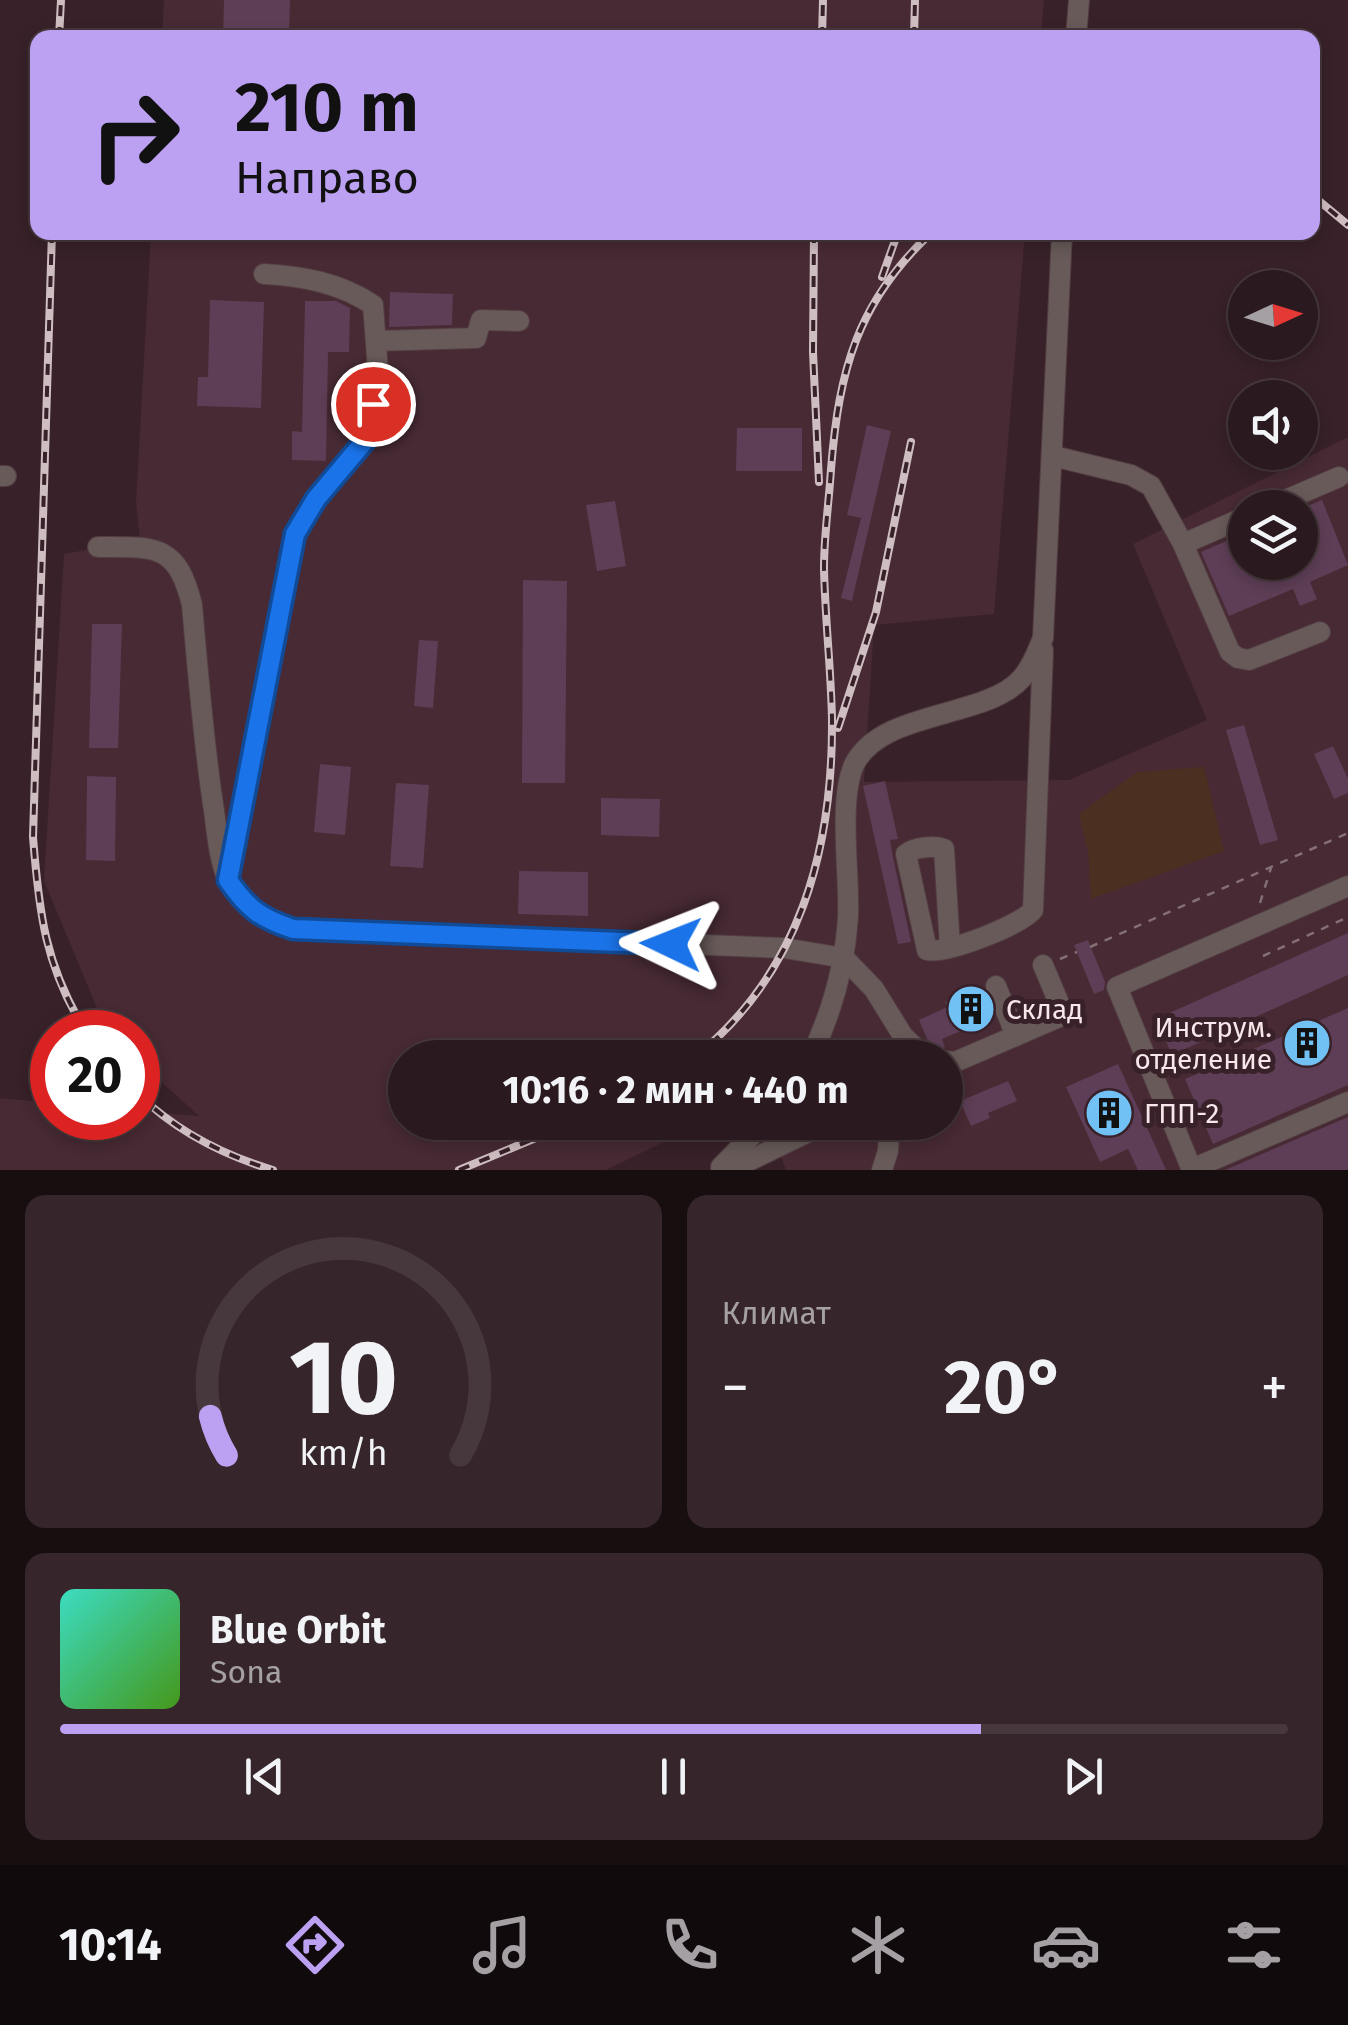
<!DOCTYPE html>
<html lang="ru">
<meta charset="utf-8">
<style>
:root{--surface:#2a191e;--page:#36262b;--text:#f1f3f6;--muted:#a5a0a4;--line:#46383c;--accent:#bca0f2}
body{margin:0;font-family:"Fira Sans",sans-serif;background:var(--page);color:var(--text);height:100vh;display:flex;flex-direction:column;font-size:38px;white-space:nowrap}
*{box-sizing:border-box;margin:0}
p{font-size:32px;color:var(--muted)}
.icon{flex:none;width:55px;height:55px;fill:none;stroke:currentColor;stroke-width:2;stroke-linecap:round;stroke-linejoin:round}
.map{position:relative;height:1170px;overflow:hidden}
.panel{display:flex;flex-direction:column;gap:25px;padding:25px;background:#170e10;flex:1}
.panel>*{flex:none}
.top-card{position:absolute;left:30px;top:30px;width:1290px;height:210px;border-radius:20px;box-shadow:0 5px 15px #0003,0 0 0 2px var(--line);background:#bca0f2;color:#111;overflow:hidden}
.needle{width:65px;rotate:86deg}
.controls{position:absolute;left:1228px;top:270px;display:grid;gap:20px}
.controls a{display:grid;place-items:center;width:90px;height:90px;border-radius:50%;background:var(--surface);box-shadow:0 5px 15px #0003,0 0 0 2px var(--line);font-size:50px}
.speed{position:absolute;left:30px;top:1010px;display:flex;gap:20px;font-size:50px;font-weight:700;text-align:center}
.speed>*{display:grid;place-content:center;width:130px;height:130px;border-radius:50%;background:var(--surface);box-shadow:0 5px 15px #0003,0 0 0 2px var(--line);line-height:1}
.speed .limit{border:15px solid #d22;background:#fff;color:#111}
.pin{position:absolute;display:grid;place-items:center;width:85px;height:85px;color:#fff;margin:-42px;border:5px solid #fff;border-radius:50%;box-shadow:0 2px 10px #0007}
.me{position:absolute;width:110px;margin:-55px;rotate:272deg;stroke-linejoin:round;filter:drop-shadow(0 0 8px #0008)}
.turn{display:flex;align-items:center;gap:35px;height:210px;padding:0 40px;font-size:45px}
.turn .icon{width:130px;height:130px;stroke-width:2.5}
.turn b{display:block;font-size:70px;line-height:85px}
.big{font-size:75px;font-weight:700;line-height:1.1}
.panel .tile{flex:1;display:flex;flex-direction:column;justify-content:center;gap:15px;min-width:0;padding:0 35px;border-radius:20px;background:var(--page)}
.panel .dial{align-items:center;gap:0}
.dial svg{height:260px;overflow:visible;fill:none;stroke:var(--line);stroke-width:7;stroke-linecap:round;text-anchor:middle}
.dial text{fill:var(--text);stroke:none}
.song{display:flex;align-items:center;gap:30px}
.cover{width:120px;height:120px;border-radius:15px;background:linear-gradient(135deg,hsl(170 70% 55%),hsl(100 70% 35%))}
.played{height:10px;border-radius:5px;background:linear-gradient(90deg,var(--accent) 75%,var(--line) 75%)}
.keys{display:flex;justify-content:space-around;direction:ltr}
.heat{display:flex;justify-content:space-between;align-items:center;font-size:55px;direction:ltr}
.panel .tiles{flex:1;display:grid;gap:25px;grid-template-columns:1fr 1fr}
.tile:last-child{grid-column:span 2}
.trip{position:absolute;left:388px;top:1040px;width:575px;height:100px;border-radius:50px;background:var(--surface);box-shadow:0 5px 15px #0003,0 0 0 2px var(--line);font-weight:700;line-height:100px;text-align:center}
.menu{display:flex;height:160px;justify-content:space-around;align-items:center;background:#110a0c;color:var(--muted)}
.menu .icon{width:70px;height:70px}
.menu .current{color:var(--accent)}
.menu b{font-size:45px;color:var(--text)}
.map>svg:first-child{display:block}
</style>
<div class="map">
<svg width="1348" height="1170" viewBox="0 0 1348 1170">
<rect width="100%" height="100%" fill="#382128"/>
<!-- built -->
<g fill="#472a33" fill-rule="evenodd">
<path d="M164,0h880l-3,38h-879z"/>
<path d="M151,233h874l-31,381 -120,11 -10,157 205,-2 138,-60 -74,-176 215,-107v733h-562l-19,-47 178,-1v-64h-540v64l298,1 -97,47h-606v-72l52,5v15h86v-7l61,5 -61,-55v-29h-31l-63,-151 20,-327 76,-14 -4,-37zM1245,508h55v54h-55z"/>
</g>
<!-- green -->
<path fill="#4b2f21" d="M1204,767l20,84 -133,48 -3,-47 -9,-38 58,-42z"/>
<!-- building -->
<g fill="#5d3e56">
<path d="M224,0h66l-1,38h-66z"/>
<path d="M390,292l63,2 -1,31 -63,2z"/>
<path d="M210,300l54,2 -3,106 -64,-2 1,-29h10z"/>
<path d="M305,301h31l14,7 -1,44h-21l-2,109 -34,-1v-29l10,1z"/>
<path d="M867,425l24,6 -39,170 -11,-3 20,-80 -14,-3z"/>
<path d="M737,428h65v43h-66z"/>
<path d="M1322,500l26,65 -38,17 7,17 -17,7 -7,-17 -64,27 -28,-64 44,-19v29h55v-53z"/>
<path d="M615,501l11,65 -29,5 -11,-66z"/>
<path d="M523,580l44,1 -2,202h-43z"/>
<path d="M92,624h30l-4,124h-29z"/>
<path d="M419,640l19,1 -5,67 -19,-2z"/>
<path d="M1244,725l34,115 -18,5 -34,-115z"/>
<path d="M1333,746l15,33v14l-14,6 -20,-45z"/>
<path d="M320,764l31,3 -6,68 -31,-3z"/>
<path d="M87,776l29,1 -1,84 -29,-1z"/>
<path d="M885,781l13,58 -8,1 3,17 18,85 -13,2 -35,-158z"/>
<path d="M396,783l33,2 -6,83 -33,-2z"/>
<path d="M601,798l59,1 -1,38 -58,-2z"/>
<path d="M519,871l69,1v44l-70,-2z"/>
<path d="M1348,933v42l-176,80 -16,-36z"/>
<path d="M1088,940l17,42 -1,8 -10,4 -20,-49z"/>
<path d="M983,987l11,30 -52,22 3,8 -8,3 -9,-9 -9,-21 28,-13 -2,-5z"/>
<path d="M1348,1008v77l-135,59 -28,-65z"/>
<path d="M1118,1064l40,88 8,18h-28l-10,-21 -28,13 -34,-75z"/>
<path d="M1008,1081l9,20 -29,12 2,5 -19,8 -11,-25z"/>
<path d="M1348,1117v53h-123z"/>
</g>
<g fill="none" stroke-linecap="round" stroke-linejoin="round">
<!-- minor casing -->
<g stroke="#533d43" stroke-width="22">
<g id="minor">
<path d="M1076,38l3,-38"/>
<path d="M376,341l100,-3 5,-18 38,1"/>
<path d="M1053,456l78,19 20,11 32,58"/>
<path d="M0,476h6"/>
<path d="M1267,508l72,-31"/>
<path d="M1245,517l-62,27 47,108 8,6 11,2 71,-28"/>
<path d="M98,547c57,0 79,-4 94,58 6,67 11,133 21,199 4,25 5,53 15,76 13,28 38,40 65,49l491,19 60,10 30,31 29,47 23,22"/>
<path d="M230,873l65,-339 20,-35 53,-62 10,-66 -5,-66c-33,-22 -70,-29 -109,-31"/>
<path d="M950,948l-6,-99c-9,-4 -30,-2 -38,5l21,96c18,5 94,-25 106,-40l10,-260"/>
<path d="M996,986l20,50"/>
<path d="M810,1058c21,-43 35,-93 38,-141 2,-40 -10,-117 6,-152 26,-55 131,-46 167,-86 11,-12 16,-27 22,-41l19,-406"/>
<path d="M945,1061l10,1 109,-47 -21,-50"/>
<path d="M721,1167l44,-45"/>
<path d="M1192,1169l156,-67"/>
<path d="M730,1170l99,-48"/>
<path d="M882,1170l6,-19 2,-29"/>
<path d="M1192,1170l-75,-183 231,-101"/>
</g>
</g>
<!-- path -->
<g stroke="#836f75" stroke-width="2.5" stroke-dasharray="8 8" stroke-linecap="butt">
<path d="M1260,903l11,-35"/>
<path d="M1090,947l258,-114"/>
<path d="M1263,956l85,-39"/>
<path d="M1060,959l17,-7"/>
</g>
<!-- minor -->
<use href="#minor" stroke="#675a59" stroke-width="20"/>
<!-- rail casing -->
<g stroke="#cebdc1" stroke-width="8">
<g id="rail">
<path d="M59,38l2,-38"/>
<path d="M822,38l1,-38"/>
<path d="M914,38l1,-38"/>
<path d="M1312,195l36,30"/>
<path d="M52,232l-19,605c6,76 12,129 53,195"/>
<path d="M814,232l-1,120 6,130"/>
<path d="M882,277l16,-45"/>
<path d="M838,728l38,-116 35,-170"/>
<path d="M694,1058c106,-85 139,-208 138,-339 -1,-50 -7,-101 -8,-151 0,-33 5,-66 7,-99 8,-99 26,-167 101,-237"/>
<path d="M138,1094c37,36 85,61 135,76"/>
<path d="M459,1170l115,-48"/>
</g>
</g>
<!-- rail -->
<use href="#rail" stroke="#382128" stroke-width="4" stroke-dasharray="11" stroke-linecap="butt"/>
</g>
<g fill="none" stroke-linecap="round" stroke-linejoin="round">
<!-- route casing -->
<g stroke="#114b97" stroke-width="25">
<path id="route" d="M373,404l-5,33 -52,62 -21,35 -67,346c20,29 32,38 65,49l378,15"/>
</g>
<!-- route -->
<use href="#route" stroke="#1a73e8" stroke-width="18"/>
</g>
<!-- icons -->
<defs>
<g id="building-disc" transform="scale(2.5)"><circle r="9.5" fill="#71c1f5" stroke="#382128"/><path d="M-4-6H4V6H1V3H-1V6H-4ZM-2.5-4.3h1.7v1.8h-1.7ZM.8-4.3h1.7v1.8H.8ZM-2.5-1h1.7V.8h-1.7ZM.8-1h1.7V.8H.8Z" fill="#111"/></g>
</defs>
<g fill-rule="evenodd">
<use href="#building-disc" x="971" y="1009"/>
<use href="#building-disc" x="1307" y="1043"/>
<use href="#building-disc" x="1109" y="1113"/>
</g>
<g text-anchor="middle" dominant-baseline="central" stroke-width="10" stroke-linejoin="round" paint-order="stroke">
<!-- poi labels -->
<g font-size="28" fill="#f7e7eb" stroke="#382128" text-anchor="start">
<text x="1006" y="1009">Склад</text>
<text x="1272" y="1027" text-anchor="end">Инструм.<tspan x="1272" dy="32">отделение</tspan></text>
<text x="1144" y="1113">ГПП-2</text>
</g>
</g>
</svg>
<div class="controls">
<a><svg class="needle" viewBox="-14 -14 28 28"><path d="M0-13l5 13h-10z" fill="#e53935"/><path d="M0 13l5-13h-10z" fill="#a5a0a4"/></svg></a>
<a><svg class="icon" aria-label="sound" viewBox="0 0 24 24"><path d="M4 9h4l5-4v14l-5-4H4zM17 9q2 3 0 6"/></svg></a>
<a><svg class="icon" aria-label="layers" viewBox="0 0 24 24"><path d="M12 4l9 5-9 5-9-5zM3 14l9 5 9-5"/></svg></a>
</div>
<div class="speed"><div class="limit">20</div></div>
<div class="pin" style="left:373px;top:404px;background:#d93025"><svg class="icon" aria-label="arrive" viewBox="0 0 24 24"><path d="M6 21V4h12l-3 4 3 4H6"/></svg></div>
<svg class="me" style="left:671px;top:944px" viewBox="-20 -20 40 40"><path d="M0-17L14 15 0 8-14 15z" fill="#1a73e8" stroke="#fff" stroke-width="4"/></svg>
<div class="trip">10:16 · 2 мин · 440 m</div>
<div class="top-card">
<div class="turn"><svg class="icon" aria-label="right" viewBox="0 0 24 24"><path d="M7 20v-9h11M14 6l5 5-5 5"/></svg><div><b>210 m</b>Направо</div></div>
</div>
</div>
<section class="panel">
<div class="tiles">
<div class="tile dial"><svg viewBox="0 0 100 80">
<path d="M14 69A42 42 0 1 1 86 69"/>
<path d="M14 69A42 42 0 0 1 9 57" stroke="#bca0f2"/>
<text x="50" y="56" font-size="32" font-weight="700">10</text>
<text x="50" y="72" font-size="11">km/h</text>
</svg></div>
<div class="tile"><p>Климат</p>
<div class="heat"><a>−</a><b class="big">20°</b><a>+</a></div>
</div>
<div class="tile">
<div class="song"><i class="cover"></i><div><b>Blue Orbit</b><p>Sona</p></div></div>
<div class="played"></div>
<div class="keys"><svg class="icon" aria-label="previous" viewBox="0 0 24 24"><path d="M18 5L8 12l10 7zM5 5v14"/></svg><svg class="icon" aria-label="pause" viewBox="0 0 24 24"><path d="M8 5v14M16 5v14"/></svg><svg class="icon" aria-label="next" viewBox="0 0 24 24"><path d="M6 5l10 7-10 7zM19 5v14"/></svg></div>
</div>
</div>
</section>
<nav class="menu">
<b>10:14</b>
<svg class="icon current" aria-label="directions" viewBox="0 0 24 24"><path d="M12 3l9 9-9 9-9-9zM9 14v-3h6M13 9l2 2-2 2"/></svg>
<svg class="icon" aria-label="music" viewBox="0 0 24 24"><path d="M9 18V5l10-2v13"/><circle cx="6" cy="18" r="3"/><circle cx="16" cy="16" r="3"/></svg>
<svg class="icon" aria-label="phone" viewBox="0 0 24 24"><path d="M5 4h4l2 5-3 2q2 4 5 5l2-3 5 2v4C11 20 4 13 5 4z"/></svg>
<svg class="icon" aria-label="climate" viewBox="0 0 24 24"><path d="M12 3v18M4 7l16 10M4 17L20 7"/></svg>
<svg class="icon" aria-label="car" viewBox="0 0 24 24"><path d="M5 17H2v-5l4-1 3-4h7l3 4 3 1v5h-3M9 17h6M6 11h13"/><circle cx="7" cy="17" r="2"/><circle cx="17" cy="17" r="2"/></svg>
<svg class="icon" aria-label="filters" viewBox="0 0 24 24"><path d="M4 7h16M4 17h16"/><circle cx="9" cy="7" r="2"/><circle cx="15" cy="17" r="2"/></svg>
</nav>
